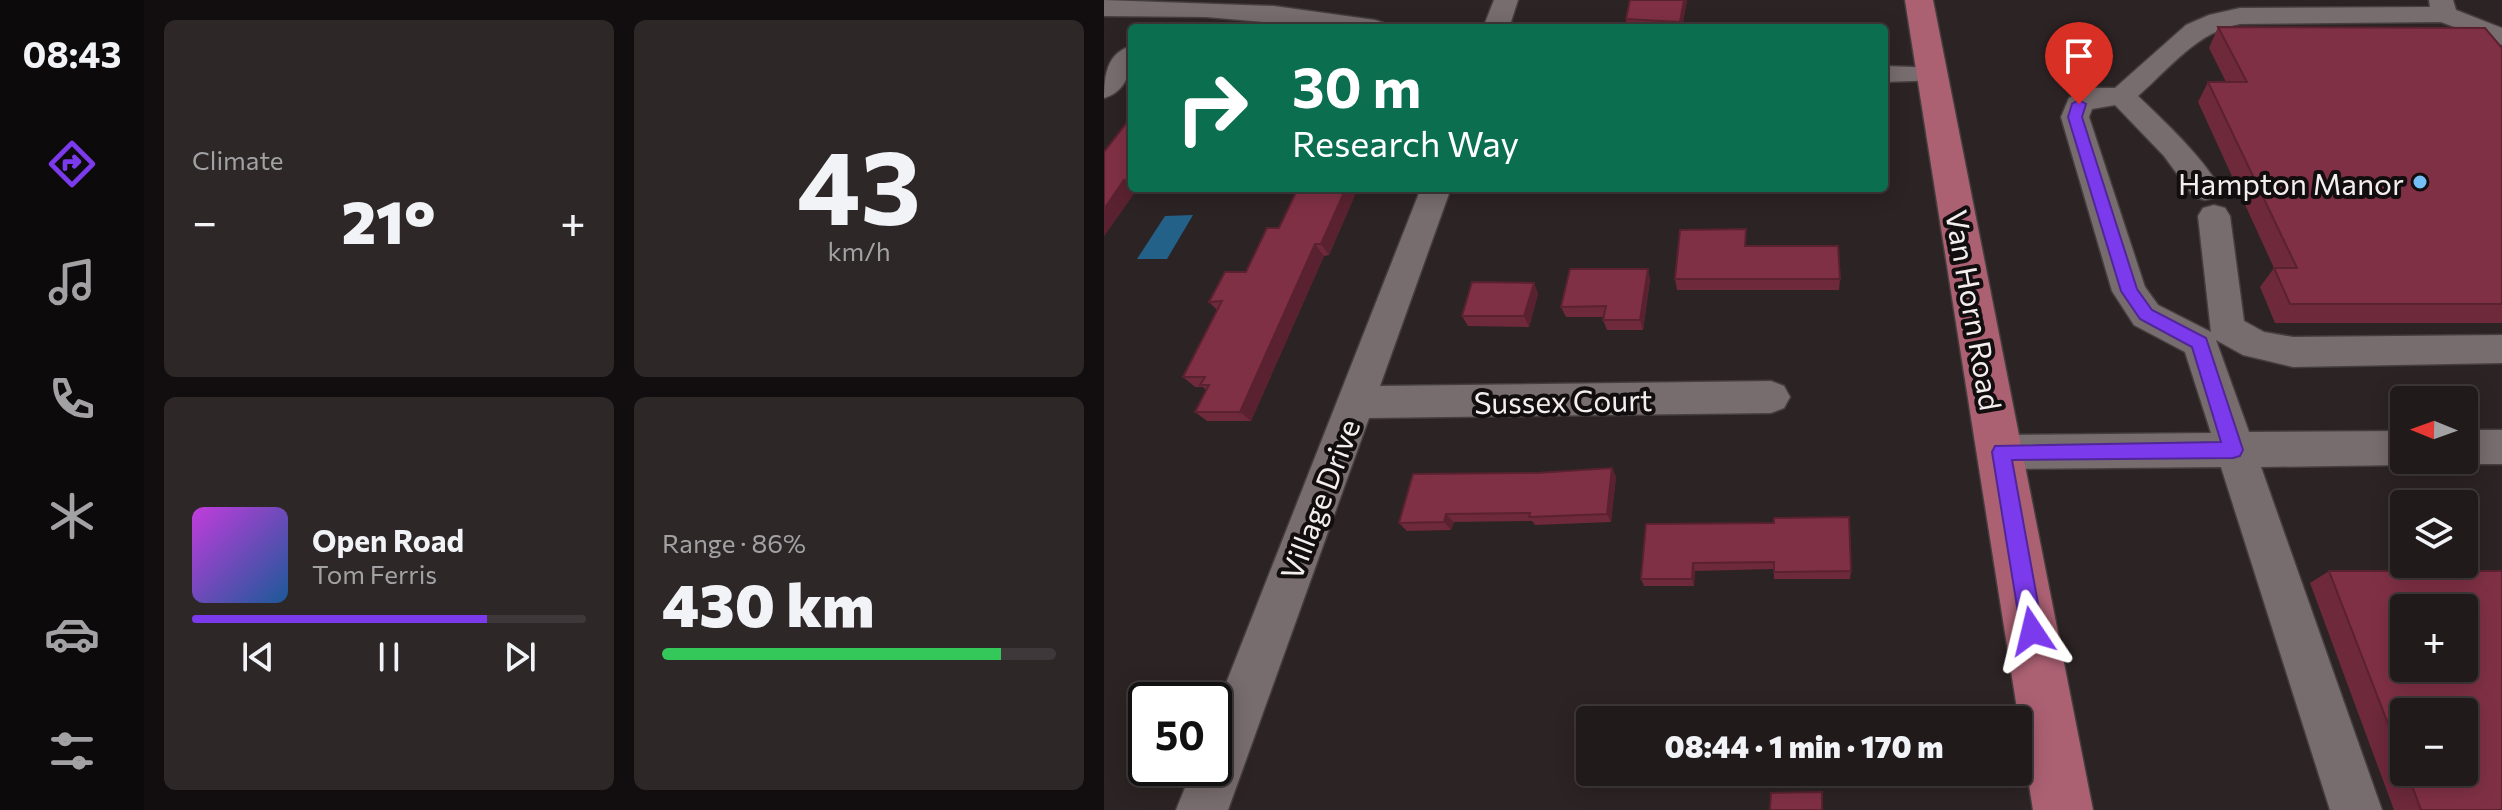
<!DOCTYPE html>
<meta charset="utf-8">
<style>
:root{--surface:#211a1b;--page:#2d2728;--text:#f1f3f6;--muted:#a2a1a3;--line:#3e383a;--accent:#7c3aed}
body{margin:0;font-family:Commissioner,sans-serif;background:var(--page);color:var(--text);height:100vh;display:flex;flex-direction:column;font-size:30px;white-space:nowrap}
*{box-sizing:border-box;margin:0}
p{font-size:26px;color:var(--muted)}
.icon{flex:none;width:44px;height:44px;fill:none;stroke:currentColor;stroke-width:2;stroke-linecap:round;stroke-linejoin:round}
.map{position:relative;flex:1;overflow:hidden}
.side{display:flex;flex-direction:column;gap:20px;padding:20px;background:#120e0f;width:960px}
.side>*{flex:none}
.hud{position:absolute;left:24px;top:24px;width:760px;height:168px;border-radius:8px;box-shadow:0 4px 20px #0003,0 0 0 2px var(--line);background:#0b6e4f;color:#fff;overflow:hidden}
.needle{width:52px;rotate:271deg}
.fabs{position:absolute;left:1286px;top:386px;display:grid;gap:16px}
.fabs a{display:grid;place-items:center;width:88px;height:88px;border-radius:8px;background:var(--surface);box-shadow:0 4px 20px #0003,0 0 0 2px var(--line);font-size:40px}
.speed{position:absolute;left:24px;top:682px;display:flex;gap:16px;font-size:40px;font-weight:700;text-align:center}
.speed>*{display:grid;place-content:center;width:104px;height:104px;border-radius:50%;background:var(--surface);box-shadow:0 4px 20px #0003,0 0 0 2px var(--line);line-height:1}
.speed .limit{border:4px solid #111;border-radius:12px;background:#fff;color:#111}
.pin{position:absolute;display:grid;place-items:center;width:68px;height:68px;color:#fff;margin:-82px -34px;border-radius:50% 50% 50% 0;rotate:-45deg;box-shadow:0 0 8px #0007}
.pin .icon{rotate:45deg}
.me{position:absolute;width:88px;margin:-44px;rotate:350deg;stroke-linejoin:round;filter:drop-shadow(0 0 6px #0008)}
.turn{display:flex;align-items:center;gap:28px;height:168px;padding:0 32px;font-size:36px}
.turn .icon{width:104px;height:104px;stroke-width:2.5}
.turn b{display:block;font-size:56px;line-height:68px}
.big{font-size:60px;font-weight:800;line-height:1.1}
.side .widget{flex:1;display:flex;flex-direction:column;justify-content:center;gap:12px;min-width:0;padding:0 28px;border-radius:12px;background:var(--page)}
.side .dial{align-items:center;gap:0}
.dial b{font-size:104px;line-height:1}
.song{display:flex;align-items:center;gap:24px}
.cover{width:96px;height:96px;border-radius:12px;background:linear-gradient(135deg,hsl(290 70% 55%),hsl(210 70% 35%))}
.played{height:8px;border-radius:4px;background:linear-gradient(90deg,var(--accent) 75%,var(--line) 75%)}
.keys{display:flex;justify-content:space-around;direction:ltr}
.heat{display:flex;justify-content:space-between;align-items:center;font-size:44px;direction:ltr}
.charge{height:12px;border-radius:6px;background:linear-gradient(90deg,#34c759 86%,var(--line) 0)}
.side .tiles{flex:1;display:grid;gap:20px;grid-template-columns:repeat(2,1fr)}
.trip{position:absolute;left:472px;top:706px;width:456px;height:80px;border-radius:8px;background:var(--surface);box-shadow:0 4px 20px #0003,0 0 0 2px var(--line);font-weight:800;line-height:80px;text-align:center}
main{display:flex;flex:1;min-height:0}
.dock{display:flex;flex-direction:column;width:144px;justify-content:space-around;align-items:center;background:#0d0a0b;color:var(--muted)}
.dock .icon{width:56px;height:56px}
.dock .on{color:var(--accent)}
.dock b{font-size:36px;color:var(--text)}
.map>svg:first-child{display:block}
</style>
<main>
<nav class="dock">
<b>08:43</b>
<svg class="icon on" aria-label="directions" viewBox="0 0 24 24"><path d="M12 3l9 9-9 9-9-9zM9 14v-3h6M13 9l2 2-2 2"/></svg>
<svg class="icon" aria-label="music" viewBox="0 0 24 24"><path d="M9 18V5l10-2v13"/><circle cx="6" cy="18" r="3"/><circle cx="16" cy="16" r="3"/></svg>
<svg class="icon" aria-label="phone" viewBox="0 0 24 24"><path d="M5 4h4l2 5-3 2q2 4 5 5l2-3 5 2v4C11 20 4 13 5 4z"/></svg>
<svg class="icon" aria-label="climate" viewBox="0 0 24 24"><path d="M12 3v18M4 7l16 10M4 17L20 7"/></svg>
<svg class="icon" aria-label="car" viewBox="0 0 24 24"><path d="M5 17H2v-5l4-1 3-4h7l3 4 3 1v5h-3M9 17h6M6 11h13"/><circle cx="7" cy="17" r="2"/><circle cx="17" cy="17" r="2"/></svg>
<svg class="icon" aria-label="filters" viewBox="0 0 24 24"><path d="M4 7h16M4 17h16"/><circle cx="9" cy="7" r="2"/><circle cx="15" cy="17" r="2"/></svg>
</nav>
<section class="side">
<div class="tiles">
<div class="widget"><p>Climate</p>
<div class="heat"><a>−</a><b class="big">21°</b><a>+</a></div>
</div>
<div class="widget dial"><b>43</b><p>km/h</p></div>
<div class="widget">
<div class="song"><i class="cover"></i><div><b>Open Road</b><p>Tom Ferris</p></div></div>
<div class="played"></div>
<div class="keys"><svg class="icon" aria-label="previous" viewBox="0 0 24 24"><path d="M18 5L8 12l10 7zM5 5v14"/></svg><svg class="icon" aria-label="pause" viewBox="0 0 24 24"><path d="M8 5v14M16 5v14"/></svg><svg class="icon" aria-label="next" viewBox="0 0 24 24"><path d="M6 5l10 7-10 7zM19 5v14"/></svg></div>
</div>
<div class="widget"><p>Range · 86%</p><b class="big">430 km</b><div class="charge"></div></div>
</div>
</section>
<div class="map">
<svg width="1398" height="810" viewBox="0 0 1398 810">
<rect width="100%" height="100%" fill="#2c2324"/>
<!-- water -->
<path fill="#236189" d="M89,215l-26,44h-30l28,-43z"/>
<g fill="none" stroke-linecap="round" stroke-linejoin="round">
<!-- minor casing -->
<g stroke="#453e3f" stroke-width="3">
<g id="minor">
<path d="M0,0l170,6 101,14 9,3 4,5h-57l-125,-11 -102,-1z"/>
<path d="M390,0h24l-9,28h-26z"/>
<path d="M1325,0h24l3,10 46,18v17l-61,-23 -201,2c-42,7 -71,45 -102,72 30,29 61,57 83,93l-5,8 -11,3 -11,-3 -30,-41 -49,-51 -23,4 -3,8 56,170 13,18 53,27 -13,-116 5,-8 11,-3 11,3 5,8 14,105 20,11 29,5 209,-2v28l-209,4 -50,-12 -27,-15 33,92 155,-1v29h14l-14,5 -143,2 121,343h-52l-109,-343 -220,2 -14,-5 -6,-12 6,-12 14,-5 210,-2 -26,-81 -51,-27 -22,-34 -51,-174 8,-19 25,-10h21l71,-63 23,-10 31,-7 190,-1z"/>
<path d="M28,46c0,22 -4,45 -28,52 0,-22 3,-46 28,-52z"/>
<path d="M780,66l58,2 4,6 -4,6 -58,2z"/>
<path d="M317,188h30l-71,198 391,-5 13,5 6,11 -6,11 -13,5 -402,5 -141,392h-52l17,-42h21v-54z"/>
<path d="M1360,430h38v34h-38l-11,-4h11z"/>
</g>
</g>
<!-- major casing -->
<g stroke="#453e3f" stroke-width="3">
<path id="major" d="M801,0h28l160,810h-60z"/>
</g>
<!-- minor -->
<use href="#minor" fill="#776c6e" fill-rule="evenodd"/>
<!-- major -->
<use href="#major" fill="#ac6173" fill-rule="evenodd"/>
</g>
<!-- wall -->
<g fill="#6e293b" fill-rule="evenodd">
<path d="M583,0l-5,28h-55l-1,-9z"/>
<path d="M1114,27l284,21v275h-227l-15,-36 14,-19 -76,-166 10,-20h18l-17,-34z"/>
<path d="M28,116v72h24l-2,4h-19l-31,44v-84z"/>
<path d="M194,188h60l-29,67 -5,1 -73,165h-44l-12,-9 11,-22 -3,-3h-8l-12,-10 34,-67 -8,-8 37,-30 33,-44z"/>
<path d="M642,240v6l94,33 -1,11h-162l-2,-11z"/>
<path d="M544,269l2,11 -7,50h-36l-4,-10 1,-3h-38l-5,-10z"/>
<path d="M430,283l4,11 -9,33 -61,-1 -6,-10z"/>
<path d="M508,468l4,9 -5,45 -76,3 -3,-4 -78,1 -3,8 -44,1 -8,-8 138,-50z"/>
<path d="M542,524l205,47 -1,8h-76v-10l-79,2 -1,15h-50l-3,-7z"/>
<path d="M1225,571l173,239h-108l-84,-227zM1300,712l60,60h-60z"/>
</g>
<!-- shaded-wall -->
<g fill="#5a2230">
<path d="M580,0h3l-5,28h-1l-1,-6z"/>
<path d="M20,180l11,12 -31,44v-27z"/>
<path d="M242,188h12l-29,67 -8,-11z"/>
<path d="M211,244l9,12 -73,165 -11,-9z"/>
<path d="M544,269l2,11 -7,50 -3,-10z"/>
<path d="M430,283l4,11 -9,33 -5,-11z"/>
<path d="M508,468l4,9 -5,45 -4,-8z"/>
<path d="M342,514l8,8 -3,8 -7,-8z"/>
<path d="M589,563l2,8 -1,15 -2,-7z"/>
</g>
<!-- building -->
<g fill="#803045" stroke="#5a2230" stroke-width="2" fill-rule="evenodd">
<path d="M526,0h54l-4,22 -54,-3z"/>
<path d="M1114,27l267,1 17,20v256h-212l-16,-36h23l-89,-186h39z"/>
<path d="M28,116v64h-8l-20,29v-57z"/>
<path d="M194,188h48l-25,56h-6l-75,168h-45l14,-27h-9l5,-8h-22l39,-76 -13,1 16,-30h21l21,-44h12z"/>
<path d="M642,229l-1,17h93l2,33h-165l5,-49z"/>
<path d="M466,269h78l-8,51h-37l3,-14 -45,1z"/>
<path d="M368,282l62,1 -10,33h-62z"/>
<path d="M508,468l-5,46 -78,3 1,-4 -84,1 -2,8 -45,1 14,-49 124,-1z"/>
<path d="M745,517l2,54 -77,1v-10l-81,1 -1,16h-51l5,-55 128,-1v-5z"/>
<path d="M1225,571h173v239h-81l-14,-38h57v-60h-60v53zM1300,608h60v60h-60z"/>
<path d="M718,792v18h-52l1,-17z"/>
</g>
<!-- route -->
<path fill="#7c3aed" stroke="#51269a" stroke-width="2" d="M975,100l7,4 -4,13 55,172 15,21 54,28 37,112 -3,6 -7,2 -221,2 31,171 -4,8 -7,3 -8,-3 -3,-8 -29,-179 3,-6 226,-4 -29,-95 -52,-28 -19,-28 -53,-174 4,-13z"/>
<!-- markers -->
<circle fill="#74c0f6" stroke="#120d0e" stroke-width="3" cx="1316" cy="182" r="8"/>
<g text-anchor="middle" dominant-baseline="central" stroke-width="8" stroke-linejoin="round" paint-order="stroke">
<!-- poi labels -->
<g font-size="30" fill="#f4edee" stroke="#120d0e" text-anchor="end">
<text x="1300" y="182">Hampton Manor</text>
</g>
<!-- street labels -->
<g font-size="30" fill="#f4edee" stroke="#120d0e">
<text transform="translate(871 310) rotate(80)">Van Horn Road</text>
<text transform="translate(459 400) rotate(-1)">Sussex Court</text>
<text transform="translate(215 499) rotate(-69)">Village Drive</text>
</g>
</g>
</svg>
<div class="fabs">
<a><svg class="needle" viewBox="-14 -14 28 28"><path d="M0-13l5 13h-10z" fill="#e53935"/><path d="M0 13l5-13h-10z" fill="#a2a1a3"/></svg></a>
<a><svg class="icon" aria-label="layers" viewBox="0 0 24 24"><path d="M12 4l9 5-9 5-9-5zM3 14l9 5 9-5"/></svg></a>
<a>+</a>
<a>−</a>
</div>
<div class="speed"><div class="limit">50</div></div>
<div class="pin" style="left:975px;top:104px;background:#d93025"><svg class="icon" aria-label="arrive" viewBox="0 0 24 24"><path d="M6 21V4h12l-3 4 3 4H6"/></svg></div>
<svg class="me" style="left:928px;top:631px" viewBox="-20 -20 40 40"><path d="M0-17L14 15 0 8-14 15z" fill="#7c3aed" stroke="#fff" stroke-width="4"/></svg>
<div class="trip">08:44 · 1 min · 170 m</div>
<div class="hud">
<div class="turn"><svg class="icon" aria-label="right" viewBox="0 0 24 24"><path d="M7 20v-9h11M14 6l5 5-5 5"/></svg><div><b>30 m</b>Research Way</div></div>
</div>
</div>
</main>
